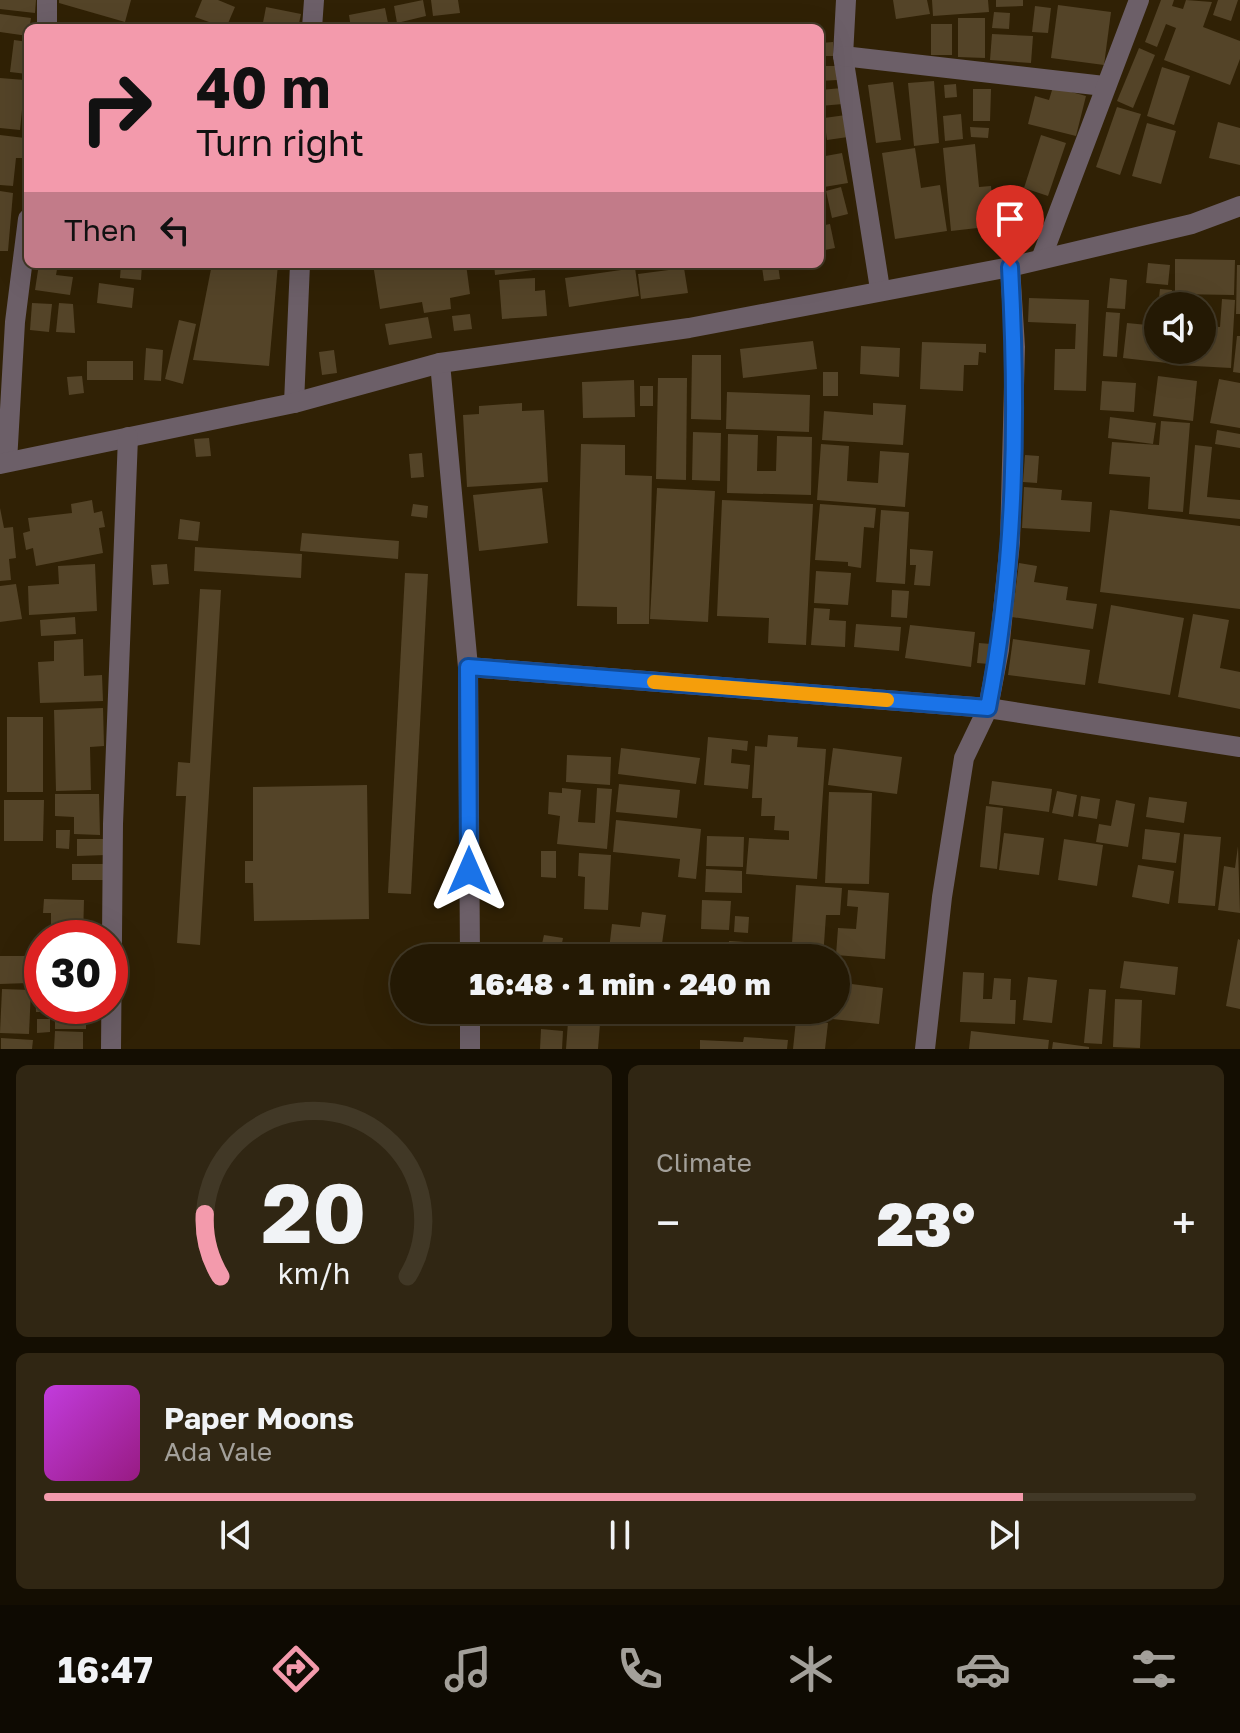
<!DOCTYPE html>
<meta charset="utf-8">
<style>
:root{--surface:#241904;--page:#302613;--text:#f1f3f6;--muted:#a3a09a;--line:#413826;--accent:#f39aac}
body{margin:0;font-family:"Golos Text",sans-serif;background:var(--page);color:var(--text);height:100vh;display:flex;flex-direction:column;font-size:30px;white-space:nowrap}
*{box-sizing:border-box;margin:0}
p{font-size:26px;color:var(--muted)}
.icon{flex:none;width:44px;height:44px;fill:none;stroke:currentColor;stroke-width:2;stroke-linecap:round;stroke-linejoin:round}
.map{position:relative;height:1049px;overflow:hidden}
.details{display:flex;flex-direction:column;gap:16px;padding:16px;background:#140e02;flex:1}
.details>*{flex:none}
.hud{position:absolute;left:24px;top:24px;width:800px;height:244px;border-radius:12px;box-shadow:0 8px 32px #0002,0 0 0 2px var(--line);background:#f39aac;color:#111;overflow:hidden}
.buttons{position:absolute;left:1144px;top:292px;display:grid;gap:16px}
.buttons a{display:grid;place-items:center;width:72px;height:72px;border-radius:50%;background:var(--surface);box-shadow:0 8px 32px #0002,0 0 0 2px var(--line);font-size:40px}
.speed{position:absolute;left:24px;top:920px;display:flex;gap:16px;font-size:40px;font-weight:700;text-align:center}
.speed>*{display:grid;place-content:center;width:104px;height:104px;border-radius:50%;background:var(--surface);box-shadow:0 8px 32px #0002,0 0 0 2px var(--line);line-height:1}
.speed .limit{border:12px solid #d22;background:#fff;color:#111}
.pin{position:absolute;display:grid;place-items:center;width:68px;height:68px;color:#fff;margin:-82px -34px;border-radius:50% 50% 50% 0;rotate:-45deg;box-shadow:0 0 8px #0007}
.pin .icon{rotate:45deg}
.me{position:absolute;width:88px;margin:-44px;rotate:0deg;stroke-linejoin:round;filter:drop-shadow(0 0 6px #0008)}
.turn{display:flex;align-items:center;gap:28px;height:168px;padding:0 40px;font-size:36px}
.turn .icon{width:104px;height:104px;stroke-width:2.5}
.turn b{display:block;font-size:56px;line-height:68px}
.then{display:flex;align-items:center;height:76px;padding:0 40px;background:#0003;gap:16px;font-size:30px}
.big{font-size:60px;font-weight:800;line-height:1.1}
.details .tile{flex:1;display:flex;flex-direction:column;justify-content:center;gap:12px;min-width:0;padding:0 28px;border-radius:12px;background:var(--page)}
.details .dial{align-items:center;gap:0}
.dial svg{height:208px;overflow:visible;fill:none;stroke:var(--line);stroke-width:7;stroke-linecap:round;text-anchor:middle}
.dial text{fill:var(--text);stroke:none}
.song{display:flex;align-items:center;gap:24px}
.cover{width:96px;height:96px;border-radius:12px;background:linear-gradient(135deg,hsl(290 70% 55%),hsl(310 70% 35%))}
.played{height:8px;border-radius:4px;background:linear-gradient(90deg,var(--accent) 85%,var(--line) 85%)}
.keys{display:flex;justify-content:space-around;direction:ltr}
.heat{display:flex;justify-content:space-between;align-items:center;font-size:44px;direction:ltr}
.details .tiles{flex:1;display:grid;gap:16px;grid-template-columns:1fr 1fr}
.tile:last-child{grid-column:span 2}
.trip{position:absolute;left:390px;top:944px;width:460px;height:80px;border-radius:40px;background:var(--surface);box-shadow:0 8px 32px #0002,0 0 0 2px var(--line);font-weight:800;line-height:80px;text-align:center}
.tab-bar{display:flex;height:128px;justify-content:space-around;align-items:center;background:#0e0a02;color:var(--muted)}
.tab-bar .icon{width:56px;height:56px}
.tab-bar .active{color:var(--accent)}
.tab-bar b{font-size:36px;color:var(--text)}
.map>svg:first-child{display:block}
</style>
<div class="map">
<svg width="1240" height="1049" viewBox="0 0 1240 1049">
<rect width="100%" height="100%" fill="#302105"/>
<!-- building -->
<g fill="#544428">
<path d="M0,0h36l-1,13 -35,-4z"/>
<path d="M59,0h72l-6,22 -66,-19z"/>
<path d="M202,0h16l17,7 -9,21 -31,-11z"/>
<path d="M423,0l3,16 -29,7 -3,-17z"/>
<path d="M431,0h27l2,13 -27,3z"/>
<path d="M893,0h34l3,14 -34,5z"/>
<path d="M932,0h56l1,12 -56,4z"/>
<path d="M996,0h27v6l-27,1z"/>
<path d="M1161,0h13l-2,6 11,3 3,-9 26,2 -9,25 37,14v18l-10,26 -66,-25 12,-32 -10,-4 -9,23 -12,-5z"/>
<path d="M1218,0h20l-7,21 -18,-6z"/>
<path d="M1058,5l53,7 -7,53 -53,-7z"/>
<path d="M1035,6l16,2 -3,25 -16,-1z"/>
<path d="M266,7l35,7 -3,14h-36z"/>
<path d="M385,8l3,15 -37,5 -2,-13z"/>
<path d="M994,12l16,1 -1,16 -17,-1z"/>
<path d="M0,14l31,4 -3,18 -28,-4z"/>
<path d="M958,18h27v40l-27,-1z"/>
<rect x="931" y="24" width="21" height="31"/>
<path d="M992,34l41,2 -2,27 -41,-3z"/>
<path d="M14,40l14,2 -1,32 -17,-2z"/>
<path d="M833,42v14h-12v-13z"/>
<path d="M1139,48l16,7 -22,53 -16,-7z"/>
<path d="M820,66h16l1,14 -17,1z"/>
<path d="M1162,67l28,9 -16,49 -27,-9z"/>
<path d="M0,78l25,2 -5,50 -20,-2z"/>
<path d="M934,81l5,62 -25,3 -6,-63z"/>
<path d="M893,82l8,58 -25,3 -8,-58z"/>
<path d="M956,84l1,13 -12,1 -1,-13z"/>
<path d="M1053,87l33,9 -10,40 -48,-12 7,-28 14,4z"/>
<path d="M842,88l1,16 -23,2v-16z"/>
<path d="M973,89h18l-1,32h-17z"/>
<path d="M1117,107l24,7 -21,61 -24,-8z"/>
<path d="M961,114l2,25 -18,2 -2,-25z"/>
<path d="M846,115l2,22 -21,3 -3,-22z"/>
<path d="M1218,122l22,6v37l-31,-7z"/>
<path d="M1147,123l29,8 -15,53 -29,-8z"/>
<path d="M970,127l19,1 -1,10 -17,-1z"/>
<path d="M0,135l25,3 -2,20h-7l-3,28 -13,-1z"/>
<path d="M1041,135l25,8 -18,53 -24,-8z"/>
<path d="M975,144l4,43 12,-1 4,40 -44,5 -8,-83z"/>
<path d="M915,148l6,40 19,-3 7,46 -52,8 -13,-86z"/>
<path d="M842,153l6,30 -24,4 -4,-30z"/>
<path d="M841,187l7,27 -16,4 -6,-27z"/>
<path d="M0,191l13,2 -5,58h-8z"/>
<path d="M830,224l5,24 -15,3v-25z"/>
<path d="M1175,259l60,1 -1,35 -59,-1z"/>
<path d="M1148,263l22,2 -2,20 -22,-2z"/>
<path d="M39,264h19l-2,11 17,2 -3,18 -35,-5z"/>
<path d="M121,264h21l-1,16 -21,-2z"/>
<path d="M212,264h66l-9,102 -76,-6z"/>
<path d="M373,264h93l4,30 -20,4 1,11 -27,4 -2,-11 -42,7z"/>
<path d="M494,264h46l1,5 -46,6z"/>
<path d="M778,265l2,14 -16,2 -2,-14z"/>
<path d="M1237,265h3v49h-4z"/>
<path d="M635,268l4,28 -70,11 -4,-29z"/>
<path d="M684,268l4,25 -47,6 -3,-25z"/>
<path d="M535,278v13l10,-1 2,26 -45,3 -3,-39z"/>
<path d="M1110,278l17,2 -2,29 -18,-1z"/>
<path d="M99,283l35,5 -2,20 -35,-5z"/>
<path d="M1160,289l12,1 -2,16h-12z"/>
<path d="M1029,298l60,2 -3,91 -32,-1 1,-41h20l1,-25 -48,-2z"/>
<path d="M1222,299l13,1 -4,68 -55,-3 1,-15h25v-24l18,1z"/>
<path d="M32,303l20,1 -3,28 -19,-2z"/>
<path d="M59,303l14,1 2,29 -19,-1z"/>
<path d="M1106,312l14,1 -3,44 -14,-1z"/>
<path d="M470,314l2,15 -18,2 -2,-15z"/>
<path d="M428,317l4,21 -43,7 -4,-21z"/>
<path d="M179,320l17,4 -13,60 -18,-5z"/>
<path d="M1127,323l31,3v24h11l-2,13 -44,-5z"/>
<path d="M1237,336h3v37l-7,-1z"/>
<path d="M813,341l4,28 -74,9 -3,-29z"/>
<path d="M922,342l64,2v9l-7,-1 -1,13h-14l-1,26 -43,-2z"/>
<path d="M861,346l39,2 -1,29 -39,-3z"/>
<path d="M146,348l17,2 -2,31 -17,-1z"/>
<path d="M334,350l3,23 -15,2 -3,-23z"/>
<path d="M692,355h29v65l-30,-1z"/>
<rect x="87" y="361" width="46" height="19"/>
<rect x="823" y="372" width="15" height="24"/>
<path d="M82,376l2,17 -15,2 -2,-18z"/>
<path d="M1158,376l39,5 -4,40 -40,-5z"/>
<path d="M658,378h29l-1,102 -30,-1z"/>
<path d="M1219,379l21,4v45l-30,-5z"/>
<path d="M634,380l1,37 -52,1 -1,-36z"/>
<path d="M1102,381l34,2 -2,29 -34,-2z"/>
<rect x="640" y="386" width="13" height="20"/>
<path d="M727,392l83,3 -1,37 -83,-3z"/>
<path d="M522,403v8l22,-1 4,72 -81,5 -4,-72 16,-1v-8z"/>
<path d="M873,403l33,2 -3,40 -81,-5 2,-29 49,4z"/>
<path d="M1110,417l46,6 -3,21 -45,-6z"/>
<path d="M1161,421l29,2 -7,89 -35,-3 2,-32 -41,-3 3,-32 47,3z"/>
<path d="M1217,430l23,4v14l-25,-4z"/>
<path d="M693,432l28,1 -1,48 -28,-1z"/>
<path d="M728,434l30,1 -1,36h19l1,-35 35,1 -1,58 -84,-2z"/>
<path d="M209,438l2,18 -15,1 -2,-18z"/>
<path d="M581,444l44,1v30l27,1 -3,148h-32v-17l-40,-1z"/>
<path d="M821,444l28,2 -2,35 31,2 2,-32 29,2 -4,54 -88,-7z"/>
<path d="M1195,445l17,2 -5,50 33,3v19l-51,-5z"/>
<path d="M422,453l2,24 -13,1 -2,-24z"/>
<path d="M1025,455l14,1 -2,27 -14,-1z"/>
<path d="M1024,487l38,3 -1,10 31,2 -2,30 -68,-4z"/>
<path d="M542,488l6,55 -69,8 -6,-56z"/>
<path d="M657,488l58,3 -7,131 -58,-3z"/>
<path d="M92,500l2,13 8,-2 3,16 -6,1 4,25 -67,13 -3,-18 -7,2 -3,-17 7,-2 -2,-13 44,-5 -1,-9z"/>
<path d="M722,500l91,4 -7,141 -38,-2 1,-25 -52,-2z"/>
<path d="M413,504l15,2 -1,12 -16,-2z"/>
<path d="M820,504l56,4 -2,20 -10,-1 -3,41 -13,-2v-4l-33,-2z"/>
<path d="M0,508l4,20 9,-1 3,31 -7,1 2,21 -11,1z"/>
<path d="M881,510l28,2 -4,72 -29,-2z"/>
<path d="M1110,510l130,16v83l-140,-17z"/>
<path d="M180,519l20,3 -2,19 -20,-2z"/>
<path d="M302,533l97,8 -1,18 -98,-8z"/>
<path d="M195,547l107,7 -1,24 -107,-7z"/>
<path d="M910,549l23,2 -3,35 -16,-1 2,-20h-6z"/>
<path d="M1019,563l18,3 -3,16 34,5 -2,13 31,4 -4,25 -81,-12z"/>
<path d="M95,564l2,47 -68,4 -1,-29 31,-2 -1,-18z"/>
<path d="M167,564l2,20 -16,1 -2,-20z"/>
<path d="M816,571l35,2 -3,32 -34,-2z"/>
<path d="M405,573l23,1 -17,320 -23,-1z"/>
<path d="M16,584l6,35 -22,3v-36z"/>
<path d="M200,589l21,1 -21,355 -23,-2 9,-147h-10l2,-34 12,1z"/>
<path d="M892,590l17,1 -2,27 -16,-1z"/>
<path d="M1111,605l73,13 -14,77 -72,-12z"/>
<path d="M814,608l16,1 -1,11 17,1 -1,26 -34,-2z"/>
<path d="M1193,614l36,6 -9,48 20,4v37l-62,-12z"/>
<path d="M75,617l1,17 -35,2 -1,-16z"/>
<path d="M856,624l45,3 -2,24 -45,-4z"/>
<path d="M910,625l65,7 -4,35 -66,-9z"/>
<path d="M83,639l1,37 18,-1 1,26 -63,2 -2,-41 16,-1v-20z"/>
<path d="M1013,639l77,11 -5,35 -77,-10z"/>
<path d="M979,643l12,1 -2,20 -12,-1z"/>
<path d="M103,708l1,38 -14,1 1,43 -35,1 -2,-81z"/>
<rect x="7" y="717" width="36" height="75"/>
<path d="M768,735l30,2 -1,10 29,2 -9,130 -71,-5 3,-36 40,2v-9l-15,-1 1,-14h-14l1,-18h-10l3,-52 12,1z"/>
<path d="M708,737l40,4 -1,10 -15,-2 -1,14 19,2 -2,24 -44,-4z"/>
<path d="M621,748l79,10 -4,26 -78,-10z"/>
<path d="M833,748l69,9 -5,37 -69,-9z"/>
<path d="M567,755l44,2 -1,28 -44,-3z"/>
<path d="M992,781l60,8 -3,23 -60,-8z"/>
<path d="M619,784l61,6 -3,28 -61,-6z"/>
<path d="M367,785l2,134 -115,2 -1,-38h-8v-22h8v-74z"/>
<path d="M562,788l19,2 -3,32 17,1 2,-35 15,1 -5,60 -50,-5 3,-28 -12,-2 1,-22 13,1z"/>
<path d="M1057,791l20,4 -4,22 -21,-4z"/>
<path d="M829,792l43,1 -3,91 -44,-1z"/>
<path d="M55,794h44l1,41 -26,-1v-17l-19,-1z"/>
<path d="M1081,796l19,3 -3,20 -19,-3z"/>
<path d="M1149,797l38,5 -3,21 -38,-6z"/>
<path d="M4,800h40l-1,41h-39z"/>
<path d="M1116,800l19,4 -7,43 -32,-5 3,-18 12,2z"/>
<path d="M986,806l17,2 -6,61 -17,-2z"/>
<path d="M616,820l85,9 -5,50 -18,-2 2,-18 -67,-7z"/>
<path d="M1145,829l35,4 -4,30 -34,-4z"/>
<path d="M56,830h14l-1,19 -13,-1z"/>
<path d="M1004,833l40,5 -5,37 -40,-5z"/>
<path d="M1184,834l37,3 -6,69 -37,-3z"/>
<path d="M707,836l37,1 -1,30 -37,-1z"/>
<path d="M77,839h29v16l-29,1z"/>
<path d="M1064,839l39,6 -6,41 -39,-6z"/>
<path d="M1238,846l2,67 -22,-3 6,-44 11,2z"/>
<path d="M541,851h15v27l-15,-1z"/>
<path d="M579,853l32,2 -3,55 -24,-1 1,-32 -7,-1z"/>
<path d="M72,864h35l1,16h-36z"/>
<path d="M1138,865l36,6 -5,33 -37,-7z"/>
<path d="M706,869l36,2v22l-37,-1z"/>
<path d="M796,885l46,3 -2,27h-14l-3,43h-32z"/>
<path d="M848,890l41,3 -4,66 -49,-4 2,-27 18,1 2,-22 -11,-1z"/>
<path d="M44,899l40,1 -1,38h-32v-25h-8z"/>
<path d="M702,900l29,1 -2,29 -28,-1z"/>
<path d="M642,912l24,3 -6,43h-52l4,-34 28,3z"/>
<path d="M735,916l14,1 -1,16 -14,-1z"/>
<path d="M544,935l19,3 -2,10 -19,-4z"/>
<path d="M1238,939l2,1v69l-14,-3z"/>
<path d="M729,941l16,1 -1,16h-16z"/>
<path d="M749,942l41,3 -1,13h-41z"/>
<path d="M535,945l27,6 -1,7h-29z"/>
<path d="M570,945l13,2 -1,11h-14z"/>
<path d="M0,956h28l1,27 -29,1z"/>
<path d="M1124,961l54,6 -3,28 -55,-7z"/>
<path d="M963,972l21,1 -1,26h9l2,-21 17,1 -1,21h6l-1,24 -55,-2z"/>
<path d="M1028,977l29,3 -5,43 -29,-3z"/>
<path d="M836,982l47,6 -4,36 -84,-9 1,-5h40z"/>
<path d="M2,989l29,1 -2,44 -29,-1z"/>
<path d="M35,989h7v17h44v23h-31v-17h-19z"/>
<path d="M1089,989l17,1 -4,54 -18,-1z"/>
<path d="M1115,999l27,1 -2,48 -27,-1z"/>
<path d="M547,1010h42v10l-42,-4z"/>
<path d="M605,1010h43l-1,15 -43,-1z"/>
<path d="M773,1010h13l-1,14 -12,-1z"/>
<path d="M37,1019h13v13l-13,1z"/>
<path d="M796,1020l32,3 -3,26h-32z"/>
<path d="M568,1022l32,2 -2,25h-32z"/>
<path d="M541,1029l22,2 -1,18h-22z"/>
<path d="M55,1031l28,1v17h-29z"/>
<path d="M971,1031l78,9 -1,9h-79z"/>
<path d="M744,1037l44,3 -1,9h-87v-9l43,2z"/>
<path d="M1,1038l32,2 -1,9h-31z"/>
<path d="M1053,1042l36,5v2h-37z"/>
</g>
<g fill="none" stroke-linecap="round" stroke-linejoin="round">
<!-- minor -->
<g stroke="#6c5f68" stroke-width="20">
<path d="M846,0l-3,56 37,233"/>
<path d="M47,28v-28"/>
<path d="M312,28l2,-28"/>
<path d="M843,56l261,30"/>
<path d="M1041,259l98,-259"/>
<path d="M440,363l28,304 2,291"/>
<path d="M294,403l6,-139"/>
<path d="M7,462l8,-140 13,-103"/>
<path d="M0,464l294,-61 146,-40 249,-35 321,-61 182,-43 48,-18"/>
<path d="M468,667l520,41 252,39"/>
<path d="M470,1010v39"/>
<path d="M111,1049l2,-225 15,-387"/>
<path d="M925,1049l17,-152 22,-139 24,-50 11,-58 11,-108 5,-195 -5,-80"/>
</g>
</g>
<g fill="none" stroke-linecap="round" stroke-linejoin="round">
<!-- route casing -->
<g stroke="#114b97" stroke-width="20">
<path id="route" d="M469,871l-1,-204 520,41c28,-145 30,-295 22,-441"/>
</g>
<!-- route -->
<use href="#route" stroke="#1a73e8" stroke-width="14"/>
<!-- slow -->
<path stroke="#f59e0b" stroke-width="14" d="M654,682l233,18"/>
</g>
</svg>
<div class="buttons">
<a><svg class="icon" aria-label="sound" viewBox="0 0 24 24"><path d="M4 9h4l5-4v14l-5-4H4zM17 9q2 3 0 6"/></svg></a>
</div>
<div class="speed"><div class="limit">30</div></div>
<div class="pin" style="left:1010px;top:267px;background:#d93025"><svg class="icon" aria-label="arrive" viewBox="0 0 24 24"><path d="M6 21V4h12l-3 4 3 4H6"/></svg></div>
<svg class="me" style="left:469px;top:871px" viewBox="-20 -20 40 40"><path d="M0-17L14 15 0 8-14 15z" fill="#1a73e8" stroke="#fff" stroke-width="4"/></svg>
<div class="trip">16:48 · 1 min · 240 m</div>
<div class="hud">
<div class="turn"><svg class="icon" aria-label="right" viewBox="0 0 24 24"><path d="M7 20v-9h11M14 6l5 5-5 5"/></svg><div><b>40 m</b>Turn right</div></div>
<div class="then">Then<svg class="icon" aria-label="left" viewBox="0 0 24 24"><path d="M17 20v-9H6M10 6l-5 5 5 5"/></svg></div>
</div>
</div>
<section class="details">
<div class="tiles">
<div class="tile dial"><svg viewBox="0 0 100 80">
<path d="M14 69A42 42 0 1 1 86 69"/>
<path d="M14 69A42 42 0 0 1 8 45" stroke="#f39aac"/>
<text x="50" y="56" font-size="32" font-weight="700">20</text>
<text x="50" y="72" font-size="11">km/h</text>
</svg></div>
<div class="tile"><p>Climate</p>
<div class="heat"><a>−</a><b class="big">23°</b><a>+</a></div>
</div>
<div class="tile">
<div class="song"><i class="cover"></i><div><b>Paper Moons</b><p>Ada Vale</p></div></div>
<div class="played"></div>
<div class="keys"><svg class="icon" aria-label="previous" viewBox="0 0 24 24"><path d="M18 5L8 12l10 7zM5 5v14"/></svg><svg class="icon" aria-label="pause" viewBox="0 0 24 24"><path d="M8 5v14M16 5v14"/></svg><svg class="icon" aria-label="next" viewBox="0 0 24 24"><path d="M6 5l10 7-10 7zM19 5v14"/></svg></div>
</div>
</div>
</section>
<nav class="tab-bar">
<b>16:47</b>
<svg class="icon active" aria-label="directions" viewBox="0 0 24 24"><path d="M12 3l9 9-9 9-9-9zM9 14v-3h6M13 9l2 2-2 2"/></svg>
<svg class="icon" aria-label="music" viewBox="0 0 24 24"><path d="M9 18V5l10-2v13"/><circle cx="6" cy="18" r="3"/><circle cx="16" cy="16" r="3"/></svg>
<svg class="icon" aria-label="phone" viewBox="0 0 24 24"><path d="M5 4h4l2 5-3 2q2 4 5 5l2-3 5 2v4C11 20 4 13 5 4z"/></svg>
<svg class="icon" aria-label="climate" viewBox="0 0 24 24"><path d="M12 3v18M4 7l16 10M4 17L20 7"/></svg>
<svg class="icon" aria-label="car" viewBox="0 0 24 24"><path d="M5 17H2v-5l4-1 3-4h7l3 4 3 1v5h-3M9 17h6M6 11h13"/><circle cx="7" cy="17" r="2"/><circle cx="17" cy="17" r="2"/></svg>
<svg class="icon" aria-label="filters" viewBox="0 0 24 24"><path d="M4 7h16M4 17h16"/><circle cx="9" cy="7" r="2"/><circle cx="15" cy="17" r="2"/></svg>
</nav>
